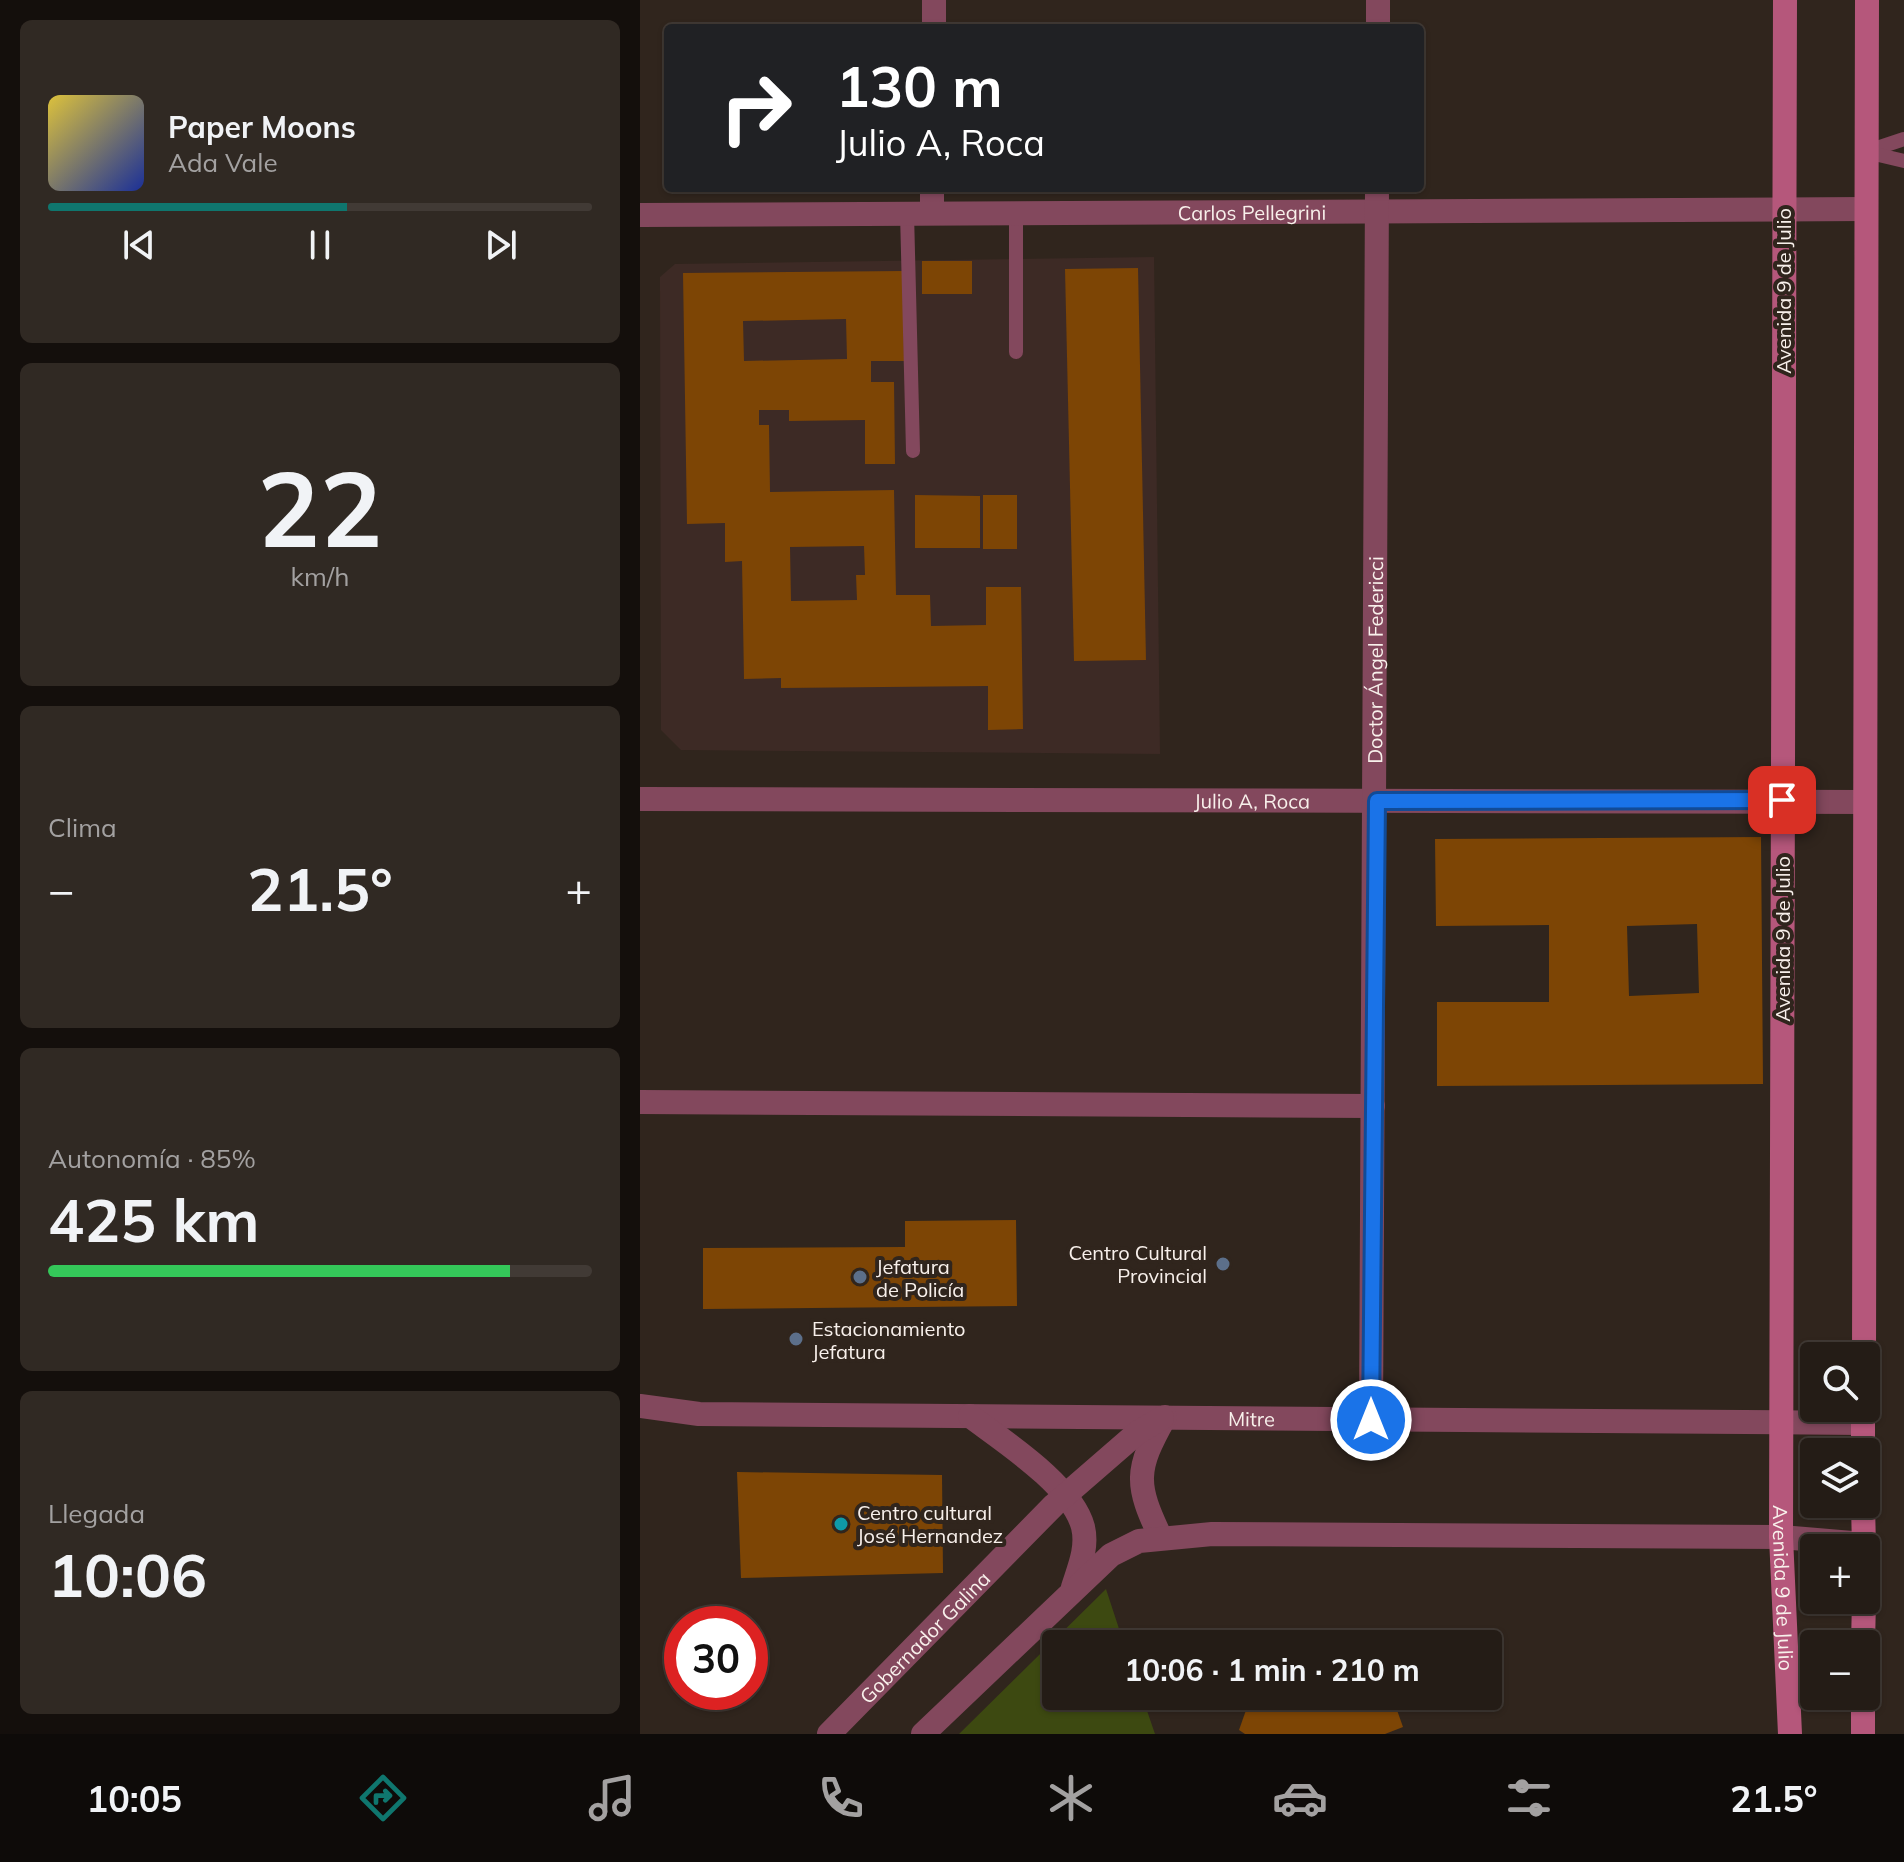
<!DOCTYPE html>
<html lang="es">
<meta charset="utf-8">
<style>
:root{--surface:#241c16;--page:#302923;--text:#f1f3f6;--muted:#a3a1a1;--line:#413a35;--accent:#0f766e}
body{margin:0;font-family:Mulish,sans-serif;background:var(--page);color:var(--text);height:100vh;display:flex;flex-direction:column;font-size:30px;white-space:nowrap}
*{box-sizing:border-box;margin:0}
p{font-size:26px;color:var(--muted)}
.icon{flex:none;width:44px;height:44px;fill:none;stroke:currentColor;stroke-width:2;stroke-linecap:round;stroke-linejoin:round}
.map{position:relative;flex:1;overflow:hidden}
.side{display:flex;flex-direction:column;gap:20px;padding:20px;background:#140f0c;width:640px}
.side>*{flex:none}
.hud{position:absolute;left:24px;top:24px;width:760px;height:168px;border-radius:8px;box-shadow:0 2px 6px #0004,0 0 0 2px var(--line);background:#202124;color:#fff;overflow:hidden}
.controls{position:absolute;left:1160px;top:1342px;display:grid;gap:16px}
.controls a{display:grid;place-items:center;width:80px;height:80px;border-radius:8px;background:var(--surface);box-shadow:0 2px 6px #0004,0 0 0 2px var(--line);font-size:40px}
.speed{position:absolute;left:24px;top:1606px;display:flex;gap:16px;font-size:40px;font-weight:700;text-align:center}
.speed>*{display:grid;place-content:center;width:104px;height:104px;border-radius:50%;background:var(--surface);box-shadow:0 2px 6px #0004,0 0 0 2px var(--line);line-height:1}
.speed .limit{border:12px solid #d22;background:#fff;color:#111}
.pin{position:absolute;display:grid;place-items:center;width:68px;height:68px;color:#fff;margin:-34px;border-radius:16px;box-shadow:0 4px 12px #0006}
.me{position:absolute;width:88px;margin:-44px;rotate:0deg;stroke-linejoin:round;filter:drop-shadow(0 0 6px #0008)}
.turn{display:flex;align-items:center;gap:28px;height:168px;padding:0 40px;font-size:36px}
.turn .icon{width:104px;height:104px;stroke-width:2.5}
.turn b{display:block;font-size:56px;line-height:68px}
.big{font-size:60px;font-weight:700;line-height:1.1}
.side .tile{flex:1;display:flex;flex-direction:column;justify-content:center;gap:12px;min-width:0;padding:0 28px;border-radius:12px;background:var(--page)}
.side .dial{align-items:center;gap:0}
.dial b{font-size:104px;line-height:1}
.song{display:flex;align-items:center;gap:24px}
.cover{width:96px;height:96px;border-radius:12px;background:linear-gradient(135deg,hsl(50 70% 55%),hsl(230 70% 35%))}
.played{height:8px;border-radius:4px;background:linear-gradient(90deg,var(--accent) 55%,var(--line) 55%)}
.keys{display:flex;justify-content:space-around;direction:ltr}
.heat{display:flex;justify-content:space-between;align-items:center;font-size:44px;direction:ltr}
.charge{height:12px;border-radius:6px;background:linear-gradient(90deg,#34c759 85%,var(--line) 0)}
.trip{position:absolute;left:402px;top:1630px;width:460px;height:80px;border-radius:8px;background:var(--surface);box-shadow:0 2px 6px #0004,0 0 0 2px var(--line);font-weight:700;line-height:80px;text-align:center}
.dock{display:flex;height:128px;justify-content:space-around;align-items:center;background:#0e0b09;color:var(--muted)}
.dock .icon{width:56px;height:56px}
.dock .current{color:var(--accent)}
.dock b{font-size:36px;color:var(--text)}
main{display:flex;flex:1;min-height:0}
.map>svg:first-child{display:block}
</style>
<main>
<section class="side">
<div class="tile">
<div class="song"><i class="cover"></i><div><b>Paper Moons</b><p>Ada Vale</p></div></div>
<div class="played"></div>
<div class="keys"><svg class="icon" aria-label="previous" viewBox="0 0 24 24"><path d="M18 5L8 12l10 7zM5 5v14"/></svg><svg class="icon" aria-label="pause" viewBox="0 0 24 24"><path d="M8 5v14M16 5v14"/></svg><svg class="icon" aria-label="next" viewBox="0 0 24 24"><path d="M6 5l10 7-10 7zM19 5v14"/></svg></div>
</div>
<div class="tile dial"><b>22</b><p>km/h</p></div>
<div class="tile"><p>Clima</p>
<div class="heat"><a>−</a><b class="big">21.5°</b><a>+</a></div>
</div>
<div class="tile"><p>Autonomía · 85%</p><b class="big">425 km</b><div class="charge"></div></div>
<div class="tile"><p>Llegada</p><b class="big">10:06</b></div>
</section>
<div class="map">
<svg width="1264" height="1734" viewBox="0 0 1264 1734">
<rect width="100%" height="100%" fill="#30251d"/>
<!-- medical -->
<path fill="#3d2a25" d="M514,257l6,497 -479,-4 -20,-20 -1,-453 15,-13z"/>
<!-- green -->
<path fill="#3d4911" d="M466,1589l18,55h-68v52h86l13,38h-196z"/>
<!-- building -->
<g fill="#7d4505" fill-rule="evenodd">
<rect x="282" y="261" width="50" height="33"/>
<path d="M498,268l8,392 -72,1 -9,-392z"/>
<path d="M263,271l1,90h-33v21h23l1,82h-30v-44l-76,1v-11h-30v15h10l1,67 124,-2 2,105h34l1,31 55,-1v-38h35l2,142 -35,1v-44l-207,2v-10l-37,1 -2,-118 -17,1v-39l-38,1 -4,-251zM206,319l1,40 -103,2 -1,-40zM224,546l1,29h-9l1,25 -66,1 -1,-54z"/>
<path d="M275,495l65,1v52h-65z"/>
<rect x="343" y="495" width="34" height="54"/>
<path d="M1121,837l2,247 -326,2v-84h112v-77l-113,1 -1,-87zM1057,924l2,69 -70,3 -2,-70z"/>
<path d="M376,1220l1,86 -314,3v-61l202,-1v-26z"/>
<path d="M97,1472l205,3 1,98 -202,5z"/>
<path d="M611,1696h141l11,31 -18,7h-140l-6,-4z"/>
</g>
<g fill="none" stroke-linecap="round" stroke-linejoin="round">
<!-- service -->
<g stroke="#83485d" stroke-width="14">
<path d="M1225,152l39,-13"/>
<path d="M1226,152l38,9"/>
<path d="M376,212v140"/>
<path d="M267,213l6,238"/>
</g>
<!-- minor -->
<g stroke="#83485d" stroke-width="24">
<path d="M294,28v-28"/>
<path d="M738,28v-28"/>
<path d="M292,213v-25"/>
<path id="s1" d="M0,215l1225,-6"/>
<path id="s2" d="M0,799l1225,3"/>
<path d="M0,1102l733,4"/>
<path id="s3" d="M0,1406l59,8 1163,9"/>
<path d="M330,1416c33,25 102,69 113,111 5,21 -4,41 -10,60"/>
<path id="s4" d="M731,1420l6,-1232"/>
<path d="M521,1538c-26,-54 -26,-68 4,-121"/>
<path id="s5" d="M189,1734l225,-229 83,-72 25,-15"/>
<path d="M283,1734l188,-179 28,-14 73,-7 569,3 83,7"/>
</g>
<!-- secondary -->
<g stroke="#b5577b" stroke-width="24">
<path id="s6" d="M1145,0l-4,1537 9,197"/>
<path d="M1224,1356l3,-1356"/>
<path d="M1223,1408v44"/>
<path d="M1223,1504l1,44"/>
<path d="M1223,1644l1,-44"/>
<path d="M1223,1734v-38"/>
</g>
</g>
<g fill="none" stroke-linecap="round" stroke-linejoin="round">
<!-- route casing -->
<g stroke="#114b97" stroke-width="20">
<path id="route" d="M731,1420l6,-619 405,-1"/>
</g>
<!-- route -->
<use href="#route" stroke="#1a73e8" stroke-width="14"/>
</g>
<!-- markers -->
<g fill="#5c6f8a" stroke="#30251d" stroke-width="3">
<circle cx="583" cy="1264" r="8"/>
<circle cx="220" cy="1277" r="8"/>
<circle cx="156" cy="1339" r="8"/>
</g>
<circle fill="#0f9aa8" stroke="#30251d" stroke-width="3" cx="201" cy="1524" r="8"/>
<g text-anchor="middle" dominant-baseline="central" stroke-width="8" stroke-linejoin="round" paint-order="stroke">
<!-- street labels -->
<g font-size="20" fill="#f8f0eb" stroke="#30251d">
<text stroke="none"><textPath href="#s1" startOffset="612">Carlos Pellegrini</textPath></text>
<text transform="translate(1143 291) rotate(-90)">Avenida 9 de Julio</text>
<text stroke="none"><textPath href="#s4" startOffset="760">Doctor Ángel Federicci</textPath></text>
<text stroke="none"><textPath href="#s2" startOffset="612">Julio A, Roca</textPath></text>
<text transform="translate(1142 939) rotate(-90)">Avenida 9 de Julio</text>
<text stroke="none"><textPath href="#s3" startOffset="612">Mitre</textPath></text>
<text stroke="none"><textPath href="#s6" startOffset="1588">Avenida 9 de Julio</textPath></text>
<text stroke="none"><textPath href="#s5" startOffset="136">Gobernador Galina</textPath></text>
</g>
<!-- poi labels -->
<g font-size="20" fill="#f8f0eb" stroke="#30251d" text-anchor="start">
<text x="567" y="1252" text-anchor="end">Centro Cultural<tspan x="567" dy="23">Provincial</tspan></text>
<text x="236" y="1266">Jefatura<tspan x="236" dy="23">de Policía</tspan></text>
<text x="172" y="1328">Estacionamiento<tspan x="172" dy="23">Jefatura</tspan></text>
<text x="217" y="1512">Centro cultural<tspan x="217" dy="23">José Hernandez</tspan></text>
</g>
</g>
</svg>
<div class="controls">
<a><svg class="icon" aria-label="search" viewBox="0 0 24 24"><circle cx="10" cy="10" r="6"/><path d="M15 15l6 6"/></svg></a>
<a><svg class="icon" aria-label="layers" viewBox="0 0 24 24"><path d="M12 4l9 5-9 5-9-5zM3 14l9 5 9-5"/></svg></a>
<a>+</a>
<a>−</a>
</div>
<div class="speed"><div class="limit">30</div></div>
<div class="pin" style="left:1142px;top:800px;background:#d93025"><svg class="icon" aria-label="arrive" viewBox="0 0 24 24"><path d="M6 21V4h12l-3 4 3 4H6"/></svg></div>
<svg class="me" style="left:731px;top:1420px" viewBox="-20 -20 40 40"><circle r="17" fill="#1a73e8" stroke="#fff" stroke-width="3"/><path d="M0-11L8 9 0 5-8 9z" fill="#fff"/></svg>
<div class="trip">10:06 · 1 min · 210 m</div>
<div class="hud">
<div class="turn"><svg class="icon" aria-label="right" viewBox="0 0 24 24"><path d="M7 20v-9h11M14 6l5 5-5 5"/></svg><div><b>130 m</b>Julio A, Roca</div></div>
</div>
</div>
</main>
<nav class="dock">
<b>10:05</b>
<svg class="icon current" aria-label="directions" viewBox="0 0 24 24"><path d="M12 3l9 9-9 9-9-9zM9 14v-3h6M13 9l2 2-2 2"/></svg>
<svg class="icon" aria-label="music" viewBox="0 0 24 24"><path d="M9 18V5l10-2v13"/><circle cx="6" cy="18" r="3"/><circle cx="16" cy="16" r="3"/></svg>
<svg class="icon" aria-label="phone" viewBox="0 0 24 24"><path d="M5 4h4l2 5-3 2q2 4 5 5l2-3 5 2v4C11 20 4 13 5 4z"/></svg>
<svg class="icon" aria-label="climate" viewBox="0 0 24 24"><path d="M12 3v18M4 7l16 10M4 17L20 7"/></svg>
<svg class="icon" aria-label="car" viewBox="0 0 24 24"><path d="M5 17H2v-5l4-1 3-4h7l3 4 3 1v5h-3M9 17h6M6 11h13"/><circle cx="7" cy="17" r="2"/><circle cx="17" cy="17" r="2"/></svg>
<svg class="icon" aria-label="filters" viewBox="0 0 24 24"><path d="M4 7h16M4 17h16"/><circle cx="9" cy="7" r="2"/><circle cx="15" cy="17" r="2"/></svg>
<b>21.5°</b>
</nav>
